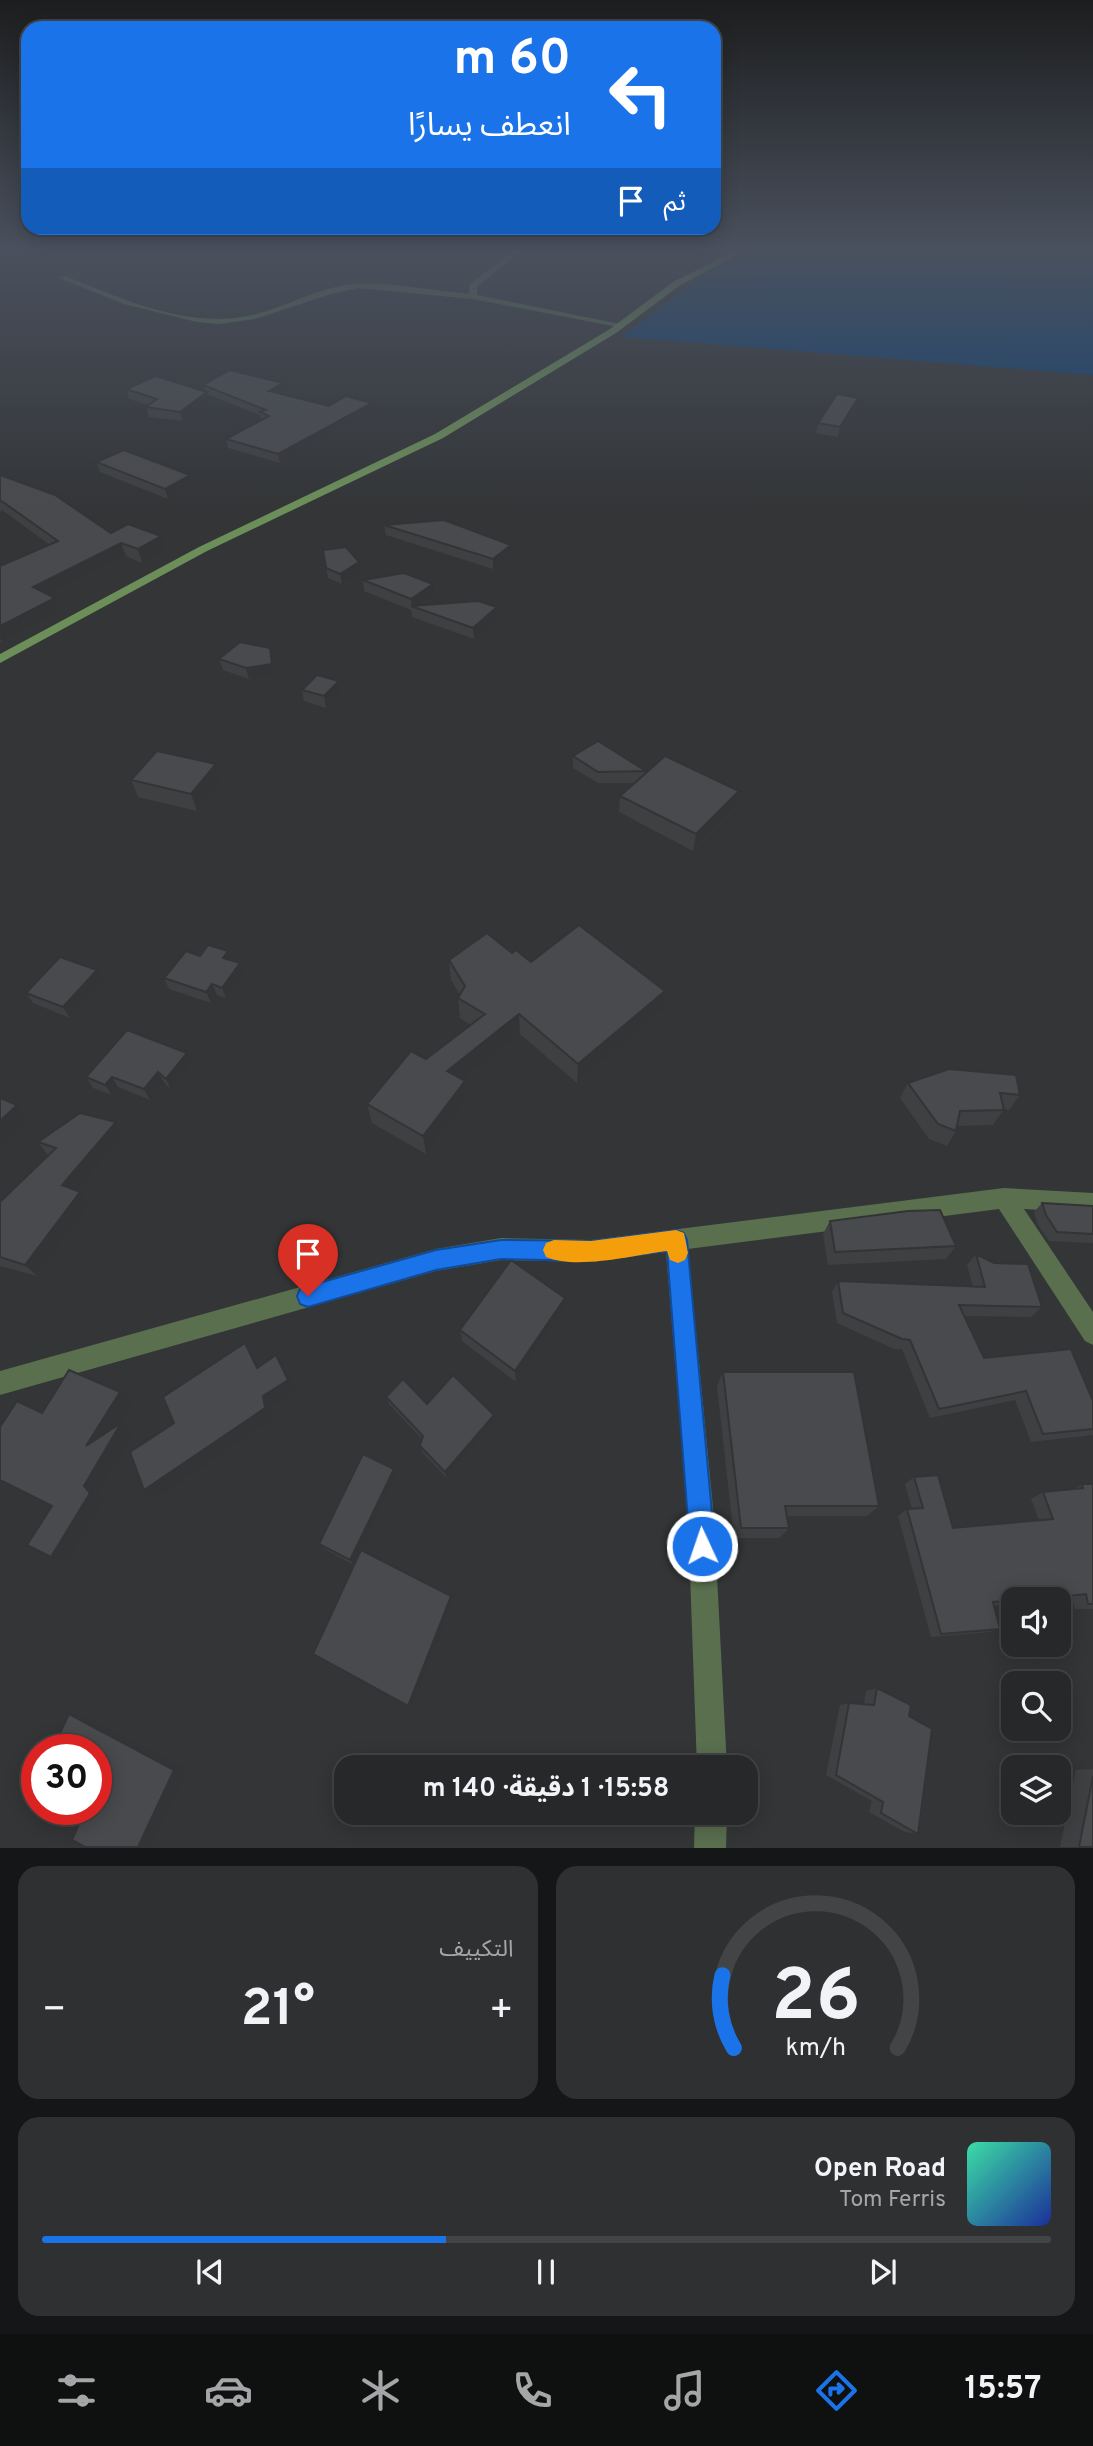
<!DOCTYPE html>
<html lang="ar">
<meta charset="utf-8">
<style>
:root{--surface:#262829;--page:#2e3031;--text:#f1f3f6;--muted:#a4a6a8;--line:#424446;--accent:#1a73e8}
body{margin:0;font-family:Overpass,"Noto Sans Arabic",sans-serif;background:var(--page);color:var(--text);direction:rtl;height:100vh;display:flex;flex-direction:column;font-size:26px;white-space:nowrap}
*{box-sizing:border-box;margin:0}
p{font-size:23px;color:var(--muted)}
.icon{flex:none;width:38px;height:38px;fill:none;stroke:currentColor;stroke-width:2;stroke-linecap:round;stroke-linejoin:round}
.map{position:relative;height:1848px;overflow:hidden;direction:ltr}
.sheet{display:flex;flex-direction:column;gap:18px;padding:18px;background:#151617;flex:1}
.sheet>*{flex:none}
.hud{position:absolute;left:21px;top:21px;width:700px;height:214px;border-radius:21px;box-shadow:0 4px 18px #0003,0 0 0 2px var(--line);direction:rtl;background:#1a73e8;color:#fff;overflow:hidden}
.buttons{position:absolute;left:1001px;top:1587px;display:grid;gap:14px}
.buttons a{display:grid;place-items:center;width:70px;height:70px;border-radius:14px;background:var(--surface);box-shadow:0 4px 18px #0003,0 0 0 2px var(--line);font-size:35px}
.speed{position:absolute;left:21px;top:1734px;display:flex;gap:14px;font-size:35px;font-weight:700;text-align:center}
.speed>*{display:grid;place-content:center;width:91px;height:91px;border-radius:50%;background:var(--surface);box-shadow:0 4px 18px #0003,0 0 0 2px var(--line);line-height:1}
.speed .limit{border:10px solid #d22;background:#fff;color:#111}
.pin{position:absolute;display:grid;place-items:center;width:60px;height:60px;color:#fff;margin:-72px -30px;border-radius:50% 50% 50% 0;rotate:-45deg;box-shadow:0 0 7px #0007}
.pin .icon{rotate:45deg}
.me{position:absolute;width:77px;margin:-38px;rotate:357deg;stroke-linejoin:round;filter:drop-shadow(0 0 5px #0008)}
.turn{display:flex;align-items:center;gap:24px;height:147px;padding:0 35px;font-size:32px}
.turn .icon{width:91px;height:91px;stroke-width:2.5}
.turn b{display:block;font-size:49px;line-height:60px}
.then{display:flex;align-items:center;height:66px;padding:0 35px;background:#0003;gap:14px;font-size:26px}
.big{font-size:52px;font-weight:700;line-height:1.1}
.sheet .card{flex:1;display:flex;flex-direction:column;justify-content:center;gap:10px;min-width:0;padding:0 24px;border-radius:21px;background:var(--page)}
.sheet .dial{align-items:center;gap:0}
.dial svg{height:182px;overflow:visible;fill:none;stroke:var(--line);stroke-width:7;stroke-linecap:round;text-anchor:middle}
.dial text{fill:var(--text);stroke:none}
.song{display:flex;align-items:center;gap:21px}
.cover{width:84px;height:84px;border-radius:10px;background:linear-gradient(135deg,hsl(160 70% 55%),hsl(230 70% 35%))}
.played{height:7px;border-radius:4px;background:linear-gradient(90deg,var(--accent) 40%,var(--line) 40%)}
.keys{display:flex;justify-content:space-around;direction:ltr}
.heat{display:flex;justify-content:space-between;align-items:center;font-size:38px;direction:ltr}
.sheet .tiles{flex:1;display:grid;gap:18px;grid-template-columns:1fr 1fr}
.card:last-child{grid-column:span 2}
.trip{position:absolute;left:334px;top:1755px;width:424px;height:70px;border-radius:21px;background:var(--surface);box-shadow:0 4px 18px #0003,0 0 0 2px var(--line);font-weight:700;line-height:70px;text-align:center;direction:rtl}
.menu{display:flex;height:112px;justify-content:space-around;align-items:center;background:#0f1010;color:var(--muted)}
.menu .icon{width:49px;height:49px}
.menu .selected{color:var(--accent)}
.menu b{font-size:32px;color:var(--text)}
.map>svg:first-child{display:block}
</style>
<div class="map">
<svg width="1093" height="1848" viewBox="0 0 1093 1848">
<rect width="100%" height="100%" fill="#333537"/>
<!-- green -->
<path fill="#0f4175" d="M756,249h337v126l-472,-38 92,-68z"/>
<g fill="none" stroke-linecap="round" stroke-linejoin="round">
<!-- street -->
<g fill="#596f4e" fill-rule="evenodd">
<path d="M516,249h7l-46,38v8l143,29 3,4 -150,-29 -115,-11 -27,6 -76,25 -36,5 -22,-2 -73,-18 -65,-26 7,-2c58,24 126,55 190,38 33,-8 66,-29 102,-30 35,-2 76,7 111,10l1,-10z"/>
<path d="M1004,1188l89,5v20l-69,-4 69,103v33l-8,-4 -86,-132 -311,40 26,269 13,250h-30l-9,-250 -22,-266 -75,10 -90,-2 -65,11 -436,124v-24l436,-122 65,-11 90,2z"/>
<path d="M695,1813h32l-1,35h-32z"/>
</g>
<!-- secondary -->
<path fill="#6c8f5a" fill-rule="evenodd" d="M739,249h9l-69,37 -63,47 -173,105 -236,113 -207,112v-9l199,-107 236,-113 175,-105 63,-47z"/>
</g>
<!-- wall -->
<g fill="#3f4042">
<path d="M203,385l82,6 -4,3 48,12 43,-3 2,9 -94,51 -52,-15 -2,-9 35,-19 -1,-5 -53,-21 2,8 -26,19 -34,-4 -3,-10 2,-2 -19,-6 -3,-10 79,2z"/>
<path d="M858,398l-2,9 -18,30 -22,-4 2,-10z"/>
<path d="M96,462l94,13 3,10 -25,14 -68,-27z"/>
<path d="M0,475l111,58 50,3 5,14 -24,13 -16,-7 -77,39 6,3 6,14 -59,30 -2,-1v-75l50,-21 -48,-35 -2,2z"/>
<path d="M384,525l127,20v11l-18,13 -107,-34z"/>
<path d="M323,550l38,23 -19,11 -14,-6z"/>
<path d="M363,580l71,15 -15,11 78,1 1,11 -24,21 -62,-22 -1,-7 -47,-19z"/>
<path d="M270,648l5,27 -26,4 -26,-9 -4,-11z"/>
<path d="M339,681l2,11 -15,16 -22,-7 -2,-11z"/>
<path d="M573,756l73,15v2l93,18 -3,17 -43,43 -74,-39 1,-16 15,-13h-37l-25,-15z"/>
<path d="M216,764l5,17 -24,30 -59,-14 -7,-17z"/>
<path d="M228,951l4,9 8,3 4,11 -18,24 -9,-3 -6,8 -42,-14 -5,-11 36,-22z"/>
<path d="M512,953l19,9 131,49 -85,72 -57,-49 -57,45 2,2 2,19 -41,54 -54,-31 -5,-19 104,-79 -11,-7 -2,-20 2,-3 -9,-15 -2,-20z"/>
<path d="M103,981l-33,37 -37,-15 -7,-10z"/>
<path d="M192,1064l-21,26 -7,-8 -14,18 -32,-13 -6,8 -19,-7 -7,-11z"/>
<path d="M908,1083l112,12 -11,15 -5,-1 -11,16 -36,1 -1,5 -9,15 -18,-7 -29,-41z"/>
<path d="M116,1122l9,14 -47,55 12,14 -53,71 -37,-10v-64l48,-47 -10,-13z"/>
<path d="M1042,1203l51,3v37l-44,-2 -11,-16 -4,-13z"/>
<path d="M830,1221l126,25 -10,13 -118,6 -5,-31z"/>
<path d="M976,1254l66,53 -11,10 -67,-1 20,42 109,43v34l-62,7 -16,-42 -85,18 -28,-69h-8l-57,-26 -5,-31 6,-11 135,6 -6,-22z"/>
<path d="M564,1310l-48,72 -54,-41 -2,-11z"/>
<path d="M723,1372l156,134 -12,10h-80l2,12 -10,10h-45l-17,-152z"/>
<path d="M386,1397l41,7 68,18 -48,56 -25,-26 -2,-6 2,-7 -33,-35z"/>
<path d="M394,1469l3,6 -36,75 93,51 -42,107 -58,-143 -31,-17 -4,-4z"/>
<path d="M914,1477l39,51 86,-8 -8,-21 12,-7 30,-3 9,-5h11v125h-18l-3,-10 -13,1h-46v4l-19,2 6,23 -11,3 -58,5 -33,-121 9,-7h5l-7,-25z"/>
<path d="M877,1688l32,28 9,118 -13,-2 -36,-20 3,-11 -46,-26 14,-70 9,-2 15,1 2,-13z"/>
<path d="M1093,1769v78h-33l16,-77z"/>
</g>
<!-- shaded-wall -->
<g fill="#333436">
<path d="M283,383l2,8 -14,8 -2,-8z"/>
<path d="M207,392l2,10 -26,19 -3,-9z"/>
<path d="M858,398l-2,9 -18,30 2,-10z"/>
<path d="M372,403l2,9 -94,51 -2,-9z"/>
<path d="M190,475l3,10 -25,14 -3,-10z"/>
<path d="M161,536l5,14 -24,13 -4,-14z"/>
<path d="M121,543l5,13 -87,44 -6,-13z"/>
<path d="M511,545v11l-18,13v-10z"/>
<path d="M359,562l2,11 -19,11 -2,-10z"/>
<path d="M433,584l1,11 -18,13 -4,-2 -1,-7z"/>
<path d="M55,598l6,14 -59,30 -2,-4v-12z"/>
<path d="M497,607l1,11 -24,21 -1,-11z"/>
<path d="M270,648l5,27 -26,4 -3,-11z"/>
<path d="M339,681l2,11 -15,16 -2,-12z"/>
<path d="M216,764l5,17 -24,30 -6,-17z"/>
<path d="M739,791l-3,17 -43,43 3,-17z"/>
<path d="M228,951l5,11 -10,-4z"/>
<path d="M240,963l4,11 -18,24 -4,-10z"/>
<path d="M97,970l6,11 -33,37 -7,-11z"/>
<path d="M212,984l5,11 -6,8 -5,-11z"/>
<path d="M665,991l-3,20 -85,72 1,-19z"/>
<path d="M519,1014l1,20 -71,56 -2,-19z"/>
<path d="M187,1053l5,11 -21,26 -5,-11z"/>
<path d="M158,1072l6,10 -14,18 -6,-11z"/>
<path d="M112,1077l6,10 -6,8 -7,-10z"/>
<path d="M465,1081l2,19 -41,54 -3,-18z"/>
<path d="M17,1105l12,15 -29,27v-26z"/>
<path d="M116,1122l9,14 -53,62 -10,-13z"/>
<path d="M80,1192l10,13 -53,71 -12,-11z"/>
<path d="M565,1298l-1,12 -48,72 -1,-11z"/>
<path d="M245,1343l8,12 12,24 -8,-11z"/>
<path d="M276,1355l7,12 12,24 -24,16 2,12 -117,79 -12,-8 119,-94z"/>
<path d="M120,1392l12,10 -33,53 -13,-9z"/>
<path d="M494,1415l1,7 -48,56 -2,-6z"/>
<path d="M121,1423l12,10 -36,61 6,7 -37,63 -15,-7 33,-71z"/>
<path d="M394,1469l3,6 -43,90 -4,-5z"/>
<path d="M451,1596l3,5 -42,107 -4,-2z"/>
<path d="M69,1714l16,2 101,54 -35,77h-13z"/>
</g>
<!-- building -->
<g fill="#494a4d" stroke="#333436" stroke-width="2">
<path d="M230,370l53,13 -14,8 60,15 17,-10 26,7 -94,51 -52,-15 43,-23 -9,-4 6,-2 -63,-25z"/>
<path d="M156,376l51,16 -27,20 -34,-5 11,-8 -31,-10z"/>
<path d="M837,394l21,4 -18,29 -22,-4z"/>
<path d="M124,450l66,25 -25,14 -69,-27z"/>
<path d="M0,475l55,20 56,38 17,-9 33,12 -23,13 -17,-6 -88,44 22,11 -55,28v-60l58,-25 -58,-41z"/>
<path d="M444,520l67,25 -18,14 -109,-34z"/>
<path d="M346,547l13,15 -19,12 -14,-6 -3,-18z"/>
<path d="M404,573l29,11 -22,15 -48,-19z"/>
<path d="M478,601l19,6 -24,21 -62,-22z"/>
<path d="M240,642l30,6 2,16 -26,4 -27,-9z"/>
<path d="M317,675l22,6 -15,15 -22,-6z"/>
<path d="M598,741l48,30 -48,1 -25,-16z"/>
<path d="M157,751l59,13 -25,30 -60,-14z"/>
<path d="M665,756l74,35 -43,43 -76,-38z"/>
<path d="M579,925l86,66 -87,73 -59,-50 -72,57 18,10 -42,55 -56,-32 44,-53 15,8 59,-45 -27,-16 7,-12 -16,-26 38,-27 25,20 4,-3 15,12z"/>
<path d="M208,945l20,6 -5,7 17,5 -18,25 -10,-4 -6,8 -42,-14 22,-27 14,5z"/>
<path d="M60,957l37,13 -34,37 -37,-14z"/>
<path d="M127,1030l60,23 -21,26 -8,-7 -14,17 -32,-12 -7,8 -19,-8z"/>
<path d="M949,1069l67,6 4,20 -20,-2 4,17 -44,1 -4,20 -18,-7 -30,-41z"/>
<path d="M0,1098l17,7 -17,16z"/>
<path d="M80,1113l36,9 -54,63 18,7 -55,73 -25,-8v-55l56,-54 -18,-6z"/>
<path d="M1042,1203l51,3v28l-36,-2 -11,-17z"/>
<path d="M940,1210l16,36 -121,6 -5,-31 78,-10z"/>
<path d="M976,1254l18,9 34,1 14,43 -83,-2 25,53 87,-9 22,52v28l-50,5 -17,-43 -87,18 -29,-69 -8,-1 -59,-26 -5,-32 147,6z"/>
<path d="M511,1260l54,38 -50,73 -55,-41z"/>
<path d="M245,1343l12,25 19,-13 12,25 -25,16 2,12 -121,82 -14,-38 44,-29 -11,-26z"/>
<path d="M69,1370l51,22 -34,54 35,-23 -37,63 6,7 -39,64 -24,-12 25,-39 -52,-26v-53l17,-26 25,12z"/>
<path d="M723,1372h131l25,134h-94l4,22h-48z"/>
<path d="M453,1375l41,40 -49,57 -25,-26 3,-10 -37,-39 17,-18 24,25z"/>
<path d="M363,1454l31,15 -44,91 -31,-16z"/>
<path d="M938,1475l15,53 100,-9 -10,-27 40,-4 -1,-4h11v120h-5l-2,-10 -61,6h-12v1l-20,1 7,27 -59,5 -34,-125 16,-1 -9,-31z"/>
<path d="M361,1550l90,46 -43,110 -95,-52z"/>
<path d="M877,1688l34,17 -2,11 23,13 -14,105 -37,-21 2,-11 -47,-27 13,-72 25,2z"/>
<path d="M69,1714l105,56 -36,77h-53l-13,-7 8,-18 -23,-12h39v-60h-44z"/>
<path d="M1093,1776v71h-14z"/>
<path d="M37,1780v19l-7,-4z"/>
</g>
<!-- sky -->
<linearGradient id="sky" x2="0" y2="1"><stop stop-color="#1c1d1e"/><stop offset="0.49" stop-color="#4a515e"/><stop offset="1" stop-color="#4a515e" stop-opacity="0"/></linearGradient>
<rect width="1093" height="508" fill="url(#sky)"/>
<!-- route -->
<path fill="#1a73e8" stroke="#114b97" stroke-width="2" d="M676,1230l8,3 3,7 28,306 -4,8 -9,4 -8,-4 -4,-8 -23,-295 -76,10 -90,-2 -65,11 -128,37 -8,-3 -3,-8 3,-7 8,-3 128,-36 65,-10 90,1z"/>
<!-- slow -->
<path fill="#f59e0b" d="M676,1230l8,3 4,20 -3,7 -7,3 -8,-3 -3,-9c-33,4 -90,19 -121,6l-3,-7 3,-7 8,-3 37,1z"/>
</svg>
<div class="buttons">
<a><svg class="icon" aria-label="sound" viewBox="0 0 24 24"><path d="M4 9h4l5-4v14l-5-4H4zM17 9q2 3 0 6"/></svg></a>
<a><svg class="icon" aria-label="search" viewBox="0 0 24 24"><circle cx="10" cy="10" r="6"/><path d="M15 15l6 6"/></svg></a>
<a><svg class="icon" aria-label="layers" viewBox="0 0 24 24"><path d="M12 4l9 5-9 5-9-5zM3 14l9 5 9-5"/></svg></a>
</div>
<div class="speed"><div class="limit">30</div></div>
<div class="pin" style="left:308px;top:1296px;background:#d93025"><svg class="icon" aria-label="arrive" viewBox="0 0 24 24"><path d="M6 21V4h12l-3 4 3 4H6"/></svg></div>
<svg class="me" style="left:702px;top:1546px" viewBox="-20 -20 40 40"><circle r="17" fill="#1a73e8" stroke="#fff" stroke-width="3"/><path d="M0-11L8 9 0 5-8 9z" fill="#fff"/></svg>
<div class="trip">15:58 · 1 دقيقة · 140 m</div>
<div class="hud">
<div class="turn"><svg class="icon" aria-label="left" viewBox="0 0 24 24"><path d="M17 20v-9H6M10 6l-5 5 5 5"/></svg><div><b>60 m</b>انعطف يسارًا</div></div>
<div class="then">ثم<svg class="icon" aria-label="arrive" viewBox="0 0 24 24"><path d="M6 21V4h12l-3 4 3 4H6"/></svg></div>
</div>
</div>
<section class="sheet">
<div class="tiles">
<div class="card dial"><svg viewBox="0 0 100 80">
<path d="M14 69A42 42 0 1 1 86 69"/>
<path d="M14 69A42 42 0 0 1 9 37" stroke="#1a73e8"/>
<text x="50" y="56" font-size="32" font-weight="700">26</text>
<text x="50" y="72" font-size="11">km/h</text>
</svg></div>
<div class="card"><p>التكييف</p>
<div class="heat"><a>−</a><b class="big">21°</b><a>+</a></div>
</div>
<div class="card">
<div class="song"><i class="cover"></i><div><b>Open Road</b><p>Tom Ferris</p></div></div>
<div class="played"></div>
<div class="keys"><svg class="icon" aria-label="previous" viewBox="0 0 24 24"><path d="M18 5L8 12l10 7zM5 5v14"/></svg><svg class="icon" aria-label="pause" viewBox="0 0 24 24"><path d="M8 5v14M16 5v14"/></svg><svg class="icon" aria-label="next" viewBox="0 0 24 24"><path d="M6 5l10 7-10 7zM19 5v14"/></svg></div>
</div>
</div>
</section>
<nav class="menu">
<b>15:57</b>
<svg class="icon selected" aria-label="directions" viewBox="0 0 24 24"><path d="M12 3l9 9-9 9-9-9zM9 14v-3h6M13 9l2 2-2 2"/></svg>
<svg class="icon" aria-label="music" viewBox="0 0 24 24"><path d="M9 18V5l10-2v13"/><circle cx="6" cy="18" r="3"/><circle cx="16" cy="16" r="3"/></svg>
<svg class="icon" aria-label="phone" viewBox="0 0 24 24"><path d="M5 4h4l2 5-3 2q2 4 5 5l2-3 5 2v4C11 20 4 13 5 4z"/></svg>
<svg class="icon" aria-label="climate" viewBox="0 0 24 24"><path d="M12 3v18M4 7l16 10M4 17L20 7"/></svg>
<svg class="icon" aria-label="car" viewBox="0 0 24 24"><path d="M5 17H2v-5l4-1 3-4h7l3 4 3 1v5h-3M9 17h6M6 11h13"/><circle cx="7" cy="17" r="2"/><circle cx="17" cy="17" r="2"/></svg>
<svg class="icon" aria-label="filters" viewBox="0 0 24 24"><path d="M4 7h16M4 17h16"/><circle cx="9" cy="7" r="2"/><circle cx="15" cy="17" r="2"/></svg>
</nav>
